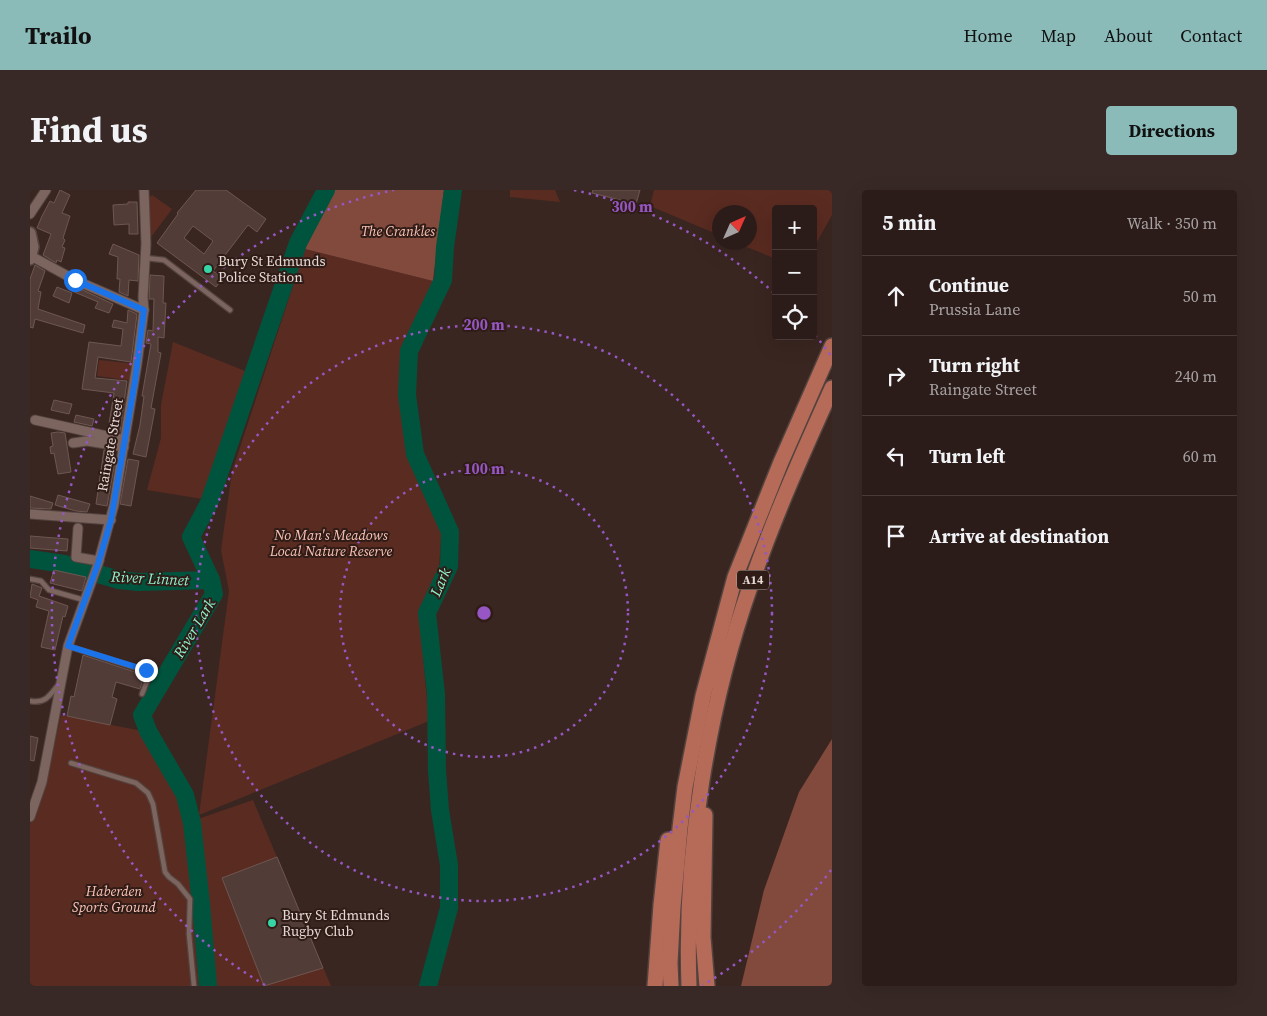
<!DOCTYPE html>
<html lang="en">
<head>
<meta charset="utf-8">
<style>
  body { margin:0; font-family:"Source Serif 4",serif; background:#382926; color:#f1f3f6 }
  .controls { position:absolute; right:15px; top:15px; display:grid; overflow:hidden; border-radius:5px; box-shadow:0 5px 20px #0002 }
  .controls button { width:45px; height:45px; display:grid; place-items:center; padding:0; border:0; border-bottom:1px solid #483a38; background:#2c1c19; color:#f1f3f6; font:25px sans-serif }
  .compass { position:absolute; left:682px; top:15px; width:45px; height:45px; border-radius:50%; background:#2c1c19; box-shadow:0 5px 20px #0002; rotate:45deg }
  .stop { position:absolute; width:15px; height:15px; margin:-11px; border:4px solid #1a73e8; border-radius:50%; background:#fff }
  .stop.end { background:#1a73e8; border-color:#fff; box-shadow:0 1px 5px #0008 }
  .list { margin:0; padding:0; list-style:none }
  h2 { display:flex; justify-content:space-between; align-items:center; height:65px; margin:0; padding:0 20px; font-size:21px }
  h2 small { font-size:16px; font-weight:400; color:#a6a1a2 }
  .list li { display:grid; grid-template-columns:32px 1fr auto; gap:15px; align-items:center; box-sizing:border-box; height:80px; padding:0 20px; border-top:1px solid #483a38 }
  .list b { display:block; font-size:19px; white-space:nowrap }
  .list p { margin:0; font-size:16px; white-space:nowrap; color:#a6a1a2 }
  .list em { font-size:16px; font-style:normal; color:#a6a1a2 }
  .icon { flex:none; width:28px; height:28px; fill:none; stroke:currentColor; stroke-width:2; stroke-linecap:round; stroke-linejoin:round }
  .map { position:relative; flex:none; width:802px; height:796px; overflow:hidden; border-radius:5px }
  header { display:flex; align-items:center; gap:30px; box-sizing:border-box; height:70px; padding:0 25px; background:#8bbbb9; color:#111 }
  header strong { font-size:24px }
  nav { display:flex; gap:28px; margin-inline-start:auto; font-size:18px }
  .intro { display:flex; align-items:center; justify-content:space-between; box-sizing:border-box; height:120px; padding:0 30px }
  h1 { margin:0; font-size:35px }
  .button { padding:12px 22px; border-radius:5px; background:#8bbbb9; color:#111; font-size:18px; font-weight:700 }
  main { display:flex; gap:30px; padding:0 30px }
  aside { flex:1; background:#2c1c19; border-radius:5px; box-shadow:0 5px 20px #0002 }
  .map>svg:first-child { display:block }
  .green { fill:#5a2b21 }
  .forest { fill:#82493d }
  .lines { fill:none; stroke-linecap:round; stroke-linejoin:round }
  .river { stroke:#00543e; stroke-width:18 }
  .building { fill:#523c37; stroke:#6e5751; fill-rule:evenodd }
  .service-casing { stroke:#53433f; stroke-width:7 }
  .minor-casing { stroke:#53433f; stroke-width:11 }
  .tertiary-casing { stroke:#53433f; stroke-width:14 }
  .trunk-casing { stroke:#53433f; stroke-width:18 }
  .service { stroke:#7c645f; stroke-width:4.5 }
  .minor { stroke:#7c645f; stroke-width:9 }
  .tertiary { stroke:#7c645f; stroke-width:11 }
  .trunk { stroke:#b66a58; stroke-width:15 }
  .route { stroke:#1a73e8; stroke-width:6 }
  .ring { fill:none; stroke:#9657c4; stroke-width:2.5; stroke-dasharray:2.5 5 }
  .poi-dot { fill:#37d4a6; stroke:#301c17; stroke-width:2 }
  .labels { text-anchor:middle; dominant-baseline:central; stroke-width:4; stroke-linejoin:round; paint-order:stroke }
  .shield { fill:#301c17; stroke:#afa09c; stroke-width:1 }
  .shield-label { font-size:12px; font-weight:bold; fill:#e6d8d5 }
  .park-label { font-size:14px; font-style:italic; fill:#fbc3b6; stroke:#301c17 }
  .poi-label { font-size:14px; fill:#e6d8d5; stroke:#301c17; text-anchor:start }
  .street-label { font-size:14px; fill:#e6d8d5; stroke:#301c17 }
  .water-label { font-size:15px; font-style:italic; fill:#8df3ce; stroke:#301c17 }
  .centre { fill:#9657c4; stroke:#301c17; stroke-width:2.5 }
  .ring-label { font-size:15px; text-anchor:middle; font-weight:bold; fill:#9657c4; stroke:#301c17; stroke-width:4; stroke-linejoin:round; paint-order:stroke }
</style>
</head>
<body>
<header>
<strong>Trailo</strong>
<nav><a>Home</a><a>Map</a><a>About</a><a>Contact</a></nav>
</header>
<div class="intro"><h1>Find us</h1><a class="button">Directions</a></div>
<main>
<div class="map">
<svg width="802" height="796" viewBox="0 0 802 796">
  <rect width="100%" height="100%" fill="#3a2621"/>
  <!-- green -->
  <g class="green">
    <polygon points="480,0 525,0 530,12 480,7"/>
    <polygon points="624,0 802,0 802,25 783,59 783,19 746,19 746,69 707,53 720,52 720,22 690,22 689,45 620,16"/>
    <polygon points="122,5 142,19 121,47 118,45 118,9"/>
    <polygon points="275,59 403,91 402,101 384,136 369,179 381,265 412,336 409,378 389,422 399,531 169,625 199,401 191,360 202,282"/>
    <polygon points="143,152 215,181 179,310 117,300 131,248 131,215"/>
    <polygon points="69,170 107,174 105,191 67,186"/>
    <polygon points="31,525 117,542 153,608 169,714 174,714 165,630 223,610 301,796 0,796 0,634 13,604"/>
  </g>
  <!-- forest -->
  <g class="forest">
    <polygon points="304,0 414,0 403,91 275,59"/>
    <polygon points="802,549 802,796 711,796 734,700 769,602"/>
  </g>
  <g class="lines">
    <!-- river -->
    <g class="river">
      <polyline points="0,369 34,374 89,390 108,392 181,390"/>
      <polyline points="178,796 171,714 162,633 155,605 118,541 112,525 184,404 181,390 161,347 179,313 268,53 296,0"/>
      <polyline points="398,796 419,718 419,675 410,620 407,580 406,504 397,423 419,376 420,342 385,264 377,205 379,161 413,90 415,57 423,0"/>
    </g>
  </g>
  <!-- building -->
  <g class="building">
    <polygon points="30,0 40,5 32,23 40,26 33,48 35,50 32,57 35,58 31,72 27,70 26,73 13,65 21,44 7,38 12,26 20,11 24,13"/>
    <path d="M166 0H196L236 29 227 42 218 35 183 81 193 88 186 97 127 53 148 24 147 23ZM163 36 183 51 174 64 154 48Z"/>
    <polygon points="563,0 610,0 606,14 562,3"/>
    <polygon points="98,12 107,12 108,44 99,44 99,34 84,35 83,15 98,14"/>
    <polygon points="83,54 109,65 108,91 99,90 98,106 89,102 90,89 87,89 88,67 79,64"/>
    <polygon points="5,75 15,81 8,101 11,102 8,119 55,135 53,143 5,129 3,138 0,137 0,89"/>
    <polygon points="120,85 134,86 133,113 136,113 134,148 128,147 128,162 131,163 121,218 125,219 116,267 103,264 110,235 114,206 112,206 121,154 116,153 118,140 123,141 124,109 119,109"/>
    <polygon points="44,96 83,114 79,123 65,118 68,112 42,101"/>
    <polygon points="27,97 42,103 39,113 23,106"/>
    <polygon points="98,120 107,124 101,172 68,167 65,188 97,191 90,242 78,240 84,203 52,199 59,152 91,156 93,139 82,137 84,130 97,133"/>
    <polygon points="24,210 42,214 39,224 21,220"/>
    <polygon points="46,225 64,229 62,236 44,232"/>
    <polygon points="28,242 35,243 41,282 28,284 24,263 21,264 20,257 23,256 21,243"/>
    <polygon points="74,260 85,262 84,266 86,267 77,316 66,314"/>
    <polygon points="98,269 109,271 101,316 90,314"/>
    <polygon points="28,305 60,314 57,322 46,321 25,315"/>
    <polygon points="0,306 23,313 21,319 0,318"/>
    <polygon points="0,346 38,349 37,361 0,358"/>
    <polygon points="24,380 56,387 52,401 20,393"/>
    <polygon points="2,394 12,398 9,406 38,416 35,427 33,426 25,460 11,457 19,421 6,417 8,410 0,407"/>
    <polygon points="53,465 114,485 110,499 86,492 82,507 87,509 80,535 37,526 41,506 44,507"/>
    <polygon points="0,546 8,548 4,571 0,570"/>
    <polygon points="247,667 293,778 234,796 192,688"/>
  </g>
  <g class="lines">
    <defs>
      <g id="service">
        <polyline points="116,68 134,70 200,120"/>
        <polyline points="0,389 11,391 19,400 54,410"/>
        <polyline points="38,456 116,481 120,484 112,504"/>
        <path d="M0 511C16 514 20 505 29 494"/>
        <polyline points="41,573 106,593 118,603 123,614 135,682 139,687 148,694 160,709 159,744 164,796"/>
      </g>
      <g id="minor">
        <polyline points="0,24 16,0"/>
        <polyline points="1,66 45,90 114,120"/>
        <polyline points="5,230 95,250"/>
        <polyline points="43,253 57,251 94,257"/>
        <polyline points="0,324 81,330"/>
        <polyline points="48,338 46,367 69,371"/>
        <polyline points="0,627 12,592 38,456 68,374 84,315 107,174 114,120 113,107 116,54 114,0"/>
      </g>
      <polyline id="tertiary" points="0,43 3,57 0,69"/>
      <g id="trunk">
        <polyline points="675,625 673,747 677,796"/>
        <polyline points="625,796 631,715 638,650"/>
        <polyline points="641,796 640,773 643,717 650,638 655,597 673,506 705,387 751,272 802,156"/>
        <path d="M659 796C654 664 677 519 721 394 744 327 773 262 802 198"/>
      </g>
    </defs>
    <!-- service casing -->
    <use href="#service" class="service-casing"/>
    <!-- minor casing -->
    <use href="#minor" class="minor-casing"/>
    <!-- tertiary casing -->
    <use href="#tertiary" class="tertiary-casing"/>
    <!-- trunk casing -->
    <use href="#trunk" class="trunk-casing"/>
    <!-- service -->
    <use href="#service" class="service"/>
    <!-- minor -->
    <use href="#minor" class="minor"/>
    <!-- tertiary -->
    <use href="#tertiary" class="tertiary"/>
    <!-- trunk -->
    <use href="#trunk" class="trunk"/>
  </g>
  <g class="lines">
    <!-- route -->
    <polyline class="route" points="45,90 114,120 105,191 81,330 68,374 38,456 116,480"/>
  </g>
  <!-- distance rings -->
  <g class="ring">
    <circle cx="454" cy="423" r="144"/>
    <circle cx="454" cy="423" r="288"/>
    <path d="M801 680A432 432 0 0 1 673 795M235 795A432 432 0 0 1 364 0M544 0A432 432 0 0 1 743 102M785 145A432 432 0 0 1 801 166"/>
  </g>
  <!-- markers -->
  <g class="poi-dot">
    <circle cx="178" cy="79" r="5"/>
    <circle cx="242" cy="733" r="5"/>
  </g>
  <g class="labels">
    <!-- shield labels -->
    <rect class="shield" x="707" y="380.5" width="32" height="19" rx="4"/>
    <g class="shield-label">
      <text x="723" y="390">A14</text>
    </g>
    <!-- park labels -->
    <g class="park-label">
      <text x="368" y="41">The Crankles</text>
      <text x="301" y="345">No Man's Meadows<tspan x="301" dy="16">Local Nature Reserve</tspan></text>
      <text x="84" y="701">Haberden<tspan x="84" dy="16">Sports Ground</tspan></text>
    </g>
    <!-- poi labels -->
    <g class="poi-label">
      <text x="188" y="71">Bury St Edmunds<tspan x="188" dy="16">Police Station</tspan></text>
      <text x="252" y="725">Bury St Edmunds<tspan x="252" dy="16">Rugby Club</tspan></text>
    </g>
    <!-- street labels -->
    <g class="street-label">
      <text transform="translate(80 255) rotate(-80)">Raingate Street</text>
    </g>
    <!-- water labels -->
    <g class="water-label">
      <text transform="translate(120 388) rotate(3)">River Linnet</text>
      <text transform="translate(410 392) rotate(-67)">Lark</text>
      <text transform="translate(164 438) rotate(-59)">River Lark</text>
    </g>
  </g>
  <circle cx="454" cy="423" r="8" class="centre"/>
  <g class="ring-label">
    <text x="602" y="22">300 m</text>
    <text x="454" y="140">200 m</text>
    <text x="454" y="284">100 m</text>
  </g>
</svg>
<div class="controls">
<button>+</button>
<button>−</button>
<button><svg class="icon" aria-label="locate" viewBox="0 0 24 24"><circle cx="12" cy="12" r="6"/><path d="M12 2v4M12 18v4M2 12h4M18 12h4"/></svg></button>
</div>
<svg class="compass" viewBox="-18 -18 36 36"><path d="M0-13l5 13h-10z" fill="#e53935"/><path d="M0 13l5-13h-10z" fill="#a6a1a2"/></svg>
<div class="stop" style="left:45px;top:90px"></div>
<div class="stop end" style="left:116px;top:480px"></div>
</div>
<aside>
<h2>5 min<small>Walk · 350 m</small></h2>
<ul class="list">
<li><svg class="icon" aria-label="ahead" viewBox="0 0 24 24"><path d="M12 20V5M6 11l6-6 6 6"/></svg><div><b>Continue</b><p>Prussia Lane</p></div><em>50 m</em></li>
<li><svg class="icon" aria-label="right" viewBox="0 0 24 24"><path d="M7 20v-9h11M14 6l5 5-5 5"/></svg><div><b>Turn right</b><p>Raingate Street</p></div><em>240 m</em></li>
<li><svg class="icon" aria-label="left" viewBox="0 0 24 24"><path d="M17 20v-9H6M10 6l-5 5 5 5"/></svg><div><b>Turn left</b></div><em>60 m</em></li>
<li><svg class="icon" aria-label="arrive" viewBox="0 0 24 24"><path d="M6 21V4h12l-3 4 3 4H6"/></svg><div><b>Arrive at destination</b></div></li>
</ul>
</aside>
</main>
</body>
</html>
